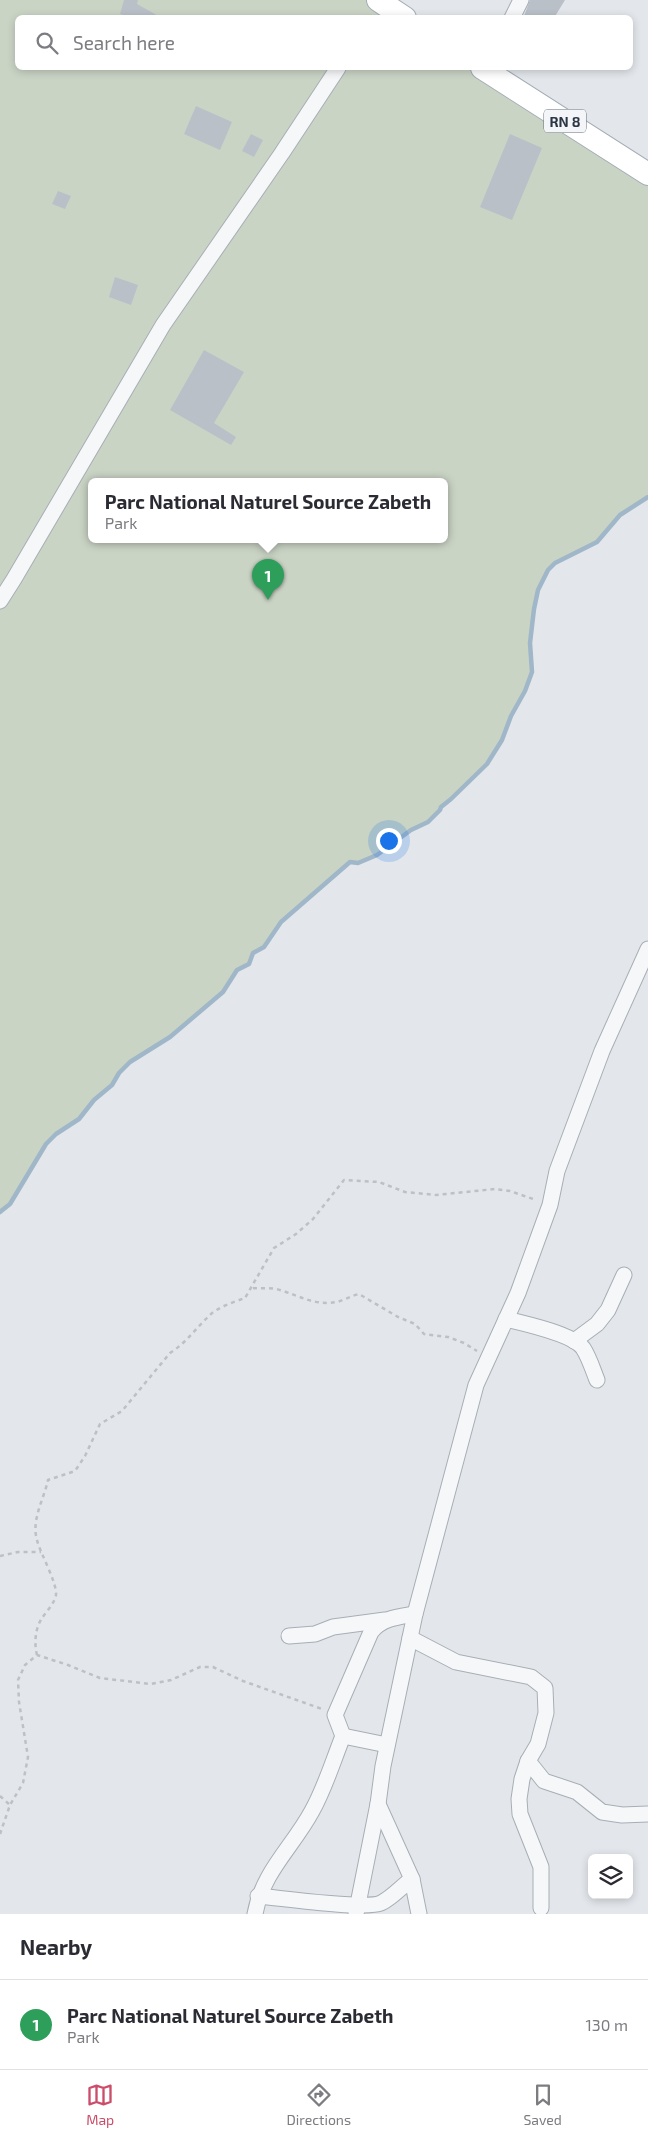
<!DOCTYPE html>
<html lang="en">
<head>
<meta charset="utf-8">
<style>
  body { margin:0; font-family:"Exo 2",sans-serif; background:#f2f2f3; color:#2b2b33 }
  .controls { position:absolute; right:15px; bottom:15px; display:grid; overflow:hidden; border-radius:8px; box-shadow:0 2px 8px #0003 }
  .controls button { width:45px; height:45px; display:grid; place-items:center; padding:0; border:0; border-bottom:1px solid #e1e1e2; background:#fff; color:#2b2b33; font:25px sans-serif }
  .you { position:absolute; left:388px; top:840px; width:18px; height:18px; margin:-12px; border:4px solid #fff; border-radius:50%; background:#1a73e8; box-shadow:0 0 0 8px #1a73e833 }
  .badge { display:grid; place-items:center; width:32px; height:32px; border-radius:50%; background:#cb4d69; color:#fff; font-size:16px; font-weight:700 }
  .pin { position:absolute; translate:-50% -41px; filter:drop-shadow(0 1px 2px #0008) }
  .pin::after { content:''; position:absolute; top:26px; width:18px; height:15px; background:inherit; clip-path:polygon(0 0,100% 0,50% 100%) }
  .popup { position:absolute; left:88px; top:478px; width:360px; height:65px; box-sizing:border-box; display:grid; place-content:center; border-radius:8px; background:#fff; filter:drop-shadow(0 1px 4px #0005); font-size:16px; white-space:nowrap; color:#7c7c81 }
  .popup b { font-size:19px; color:#2b2b33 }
  .popup::after { content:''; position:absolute; left:50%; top:100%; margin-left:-10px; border:10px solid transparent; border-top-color:#fff }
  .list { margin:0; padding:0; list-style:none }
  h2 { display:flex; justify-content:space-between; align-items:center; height:65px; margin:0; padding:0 20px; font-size:21px }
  h2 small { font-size:16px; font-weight:400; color:#7c7c81 }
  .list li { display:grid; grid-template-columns:32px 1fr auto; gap:15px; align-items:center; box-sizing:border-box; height:90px; padding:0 20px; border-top:1px solid #e1e1e2 }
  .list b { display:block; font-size:19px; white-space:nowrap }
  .list p { margin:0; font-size:16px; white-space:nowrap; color:#7c7c81 }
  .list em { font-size:16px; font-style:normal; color:#7c7c81 }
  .icon { flex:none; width:28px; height:28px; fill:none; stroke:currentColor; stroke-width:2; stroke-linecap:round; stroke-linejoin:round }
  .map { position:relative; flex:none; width:648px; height:1914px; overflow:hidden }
  .search { position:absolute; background:#fff; box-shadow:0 2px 8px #0003; left:15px; right:15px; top:15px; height:55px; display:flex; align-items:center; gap:12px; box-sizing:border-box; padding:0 18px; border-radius:8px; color:#7c7c81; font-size:19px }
  .sheet { height:155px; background:#fff }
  nav { display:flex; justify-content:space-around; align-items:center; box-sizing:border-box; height:70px; border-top:1px solid #e1e1e2; background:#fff; font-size:14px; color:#7c7c81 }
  nav a { display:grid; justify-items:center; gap:2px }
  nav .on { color:#cb4d69 }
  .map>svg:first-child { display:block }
  .green { fill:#cad4c5; fill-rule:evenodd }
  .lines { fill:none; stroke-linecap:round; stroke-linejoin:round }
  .stream { stroke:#a0b7c9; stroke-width:4.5 }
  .building { fill:#bac0c8 }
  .street-casing { stroke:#a8aeb5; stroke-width:17 }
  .primary-casing { stroke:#a3acb6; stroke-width:24 }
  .path { stroke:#bdc1c6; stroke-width:2.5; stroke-dasharray:4 4; stroke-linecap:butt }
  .street { stroke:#f6f7f9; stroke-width:15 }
  .primary { stroke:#fff; stroke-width:22 }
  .labels { text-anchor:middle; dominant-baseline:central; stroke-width:5; stroke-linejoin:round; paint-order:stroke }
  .shield { fill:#f3f5f8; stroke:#676f79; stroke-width:1 }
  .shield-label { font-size:14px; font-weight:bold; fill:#2b3543 }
</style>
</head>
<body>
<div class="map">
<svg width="648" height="1914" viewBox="0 0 648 1914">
  <rect width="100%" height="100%" fill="#e3e7eb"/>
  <!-- green -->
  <path class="green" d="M0 0H378L405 17 18 18V68H482L648 174V497L620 515 597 542 555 563 548 570 538 590 534 609 530 643 532 672 525 691 511 716 502 740 487 764 451 799 441 807 440 810 428 822 411 830 377 855 358 863 350 862 281 922 264 947 253 953 249 964 237 970 223 992 170 1037 130 1062 119 1073 112 1085 94 1100 79 1119 56 1134 46 1144 10 1204 0 1212ZM92 481H444V539H92Z"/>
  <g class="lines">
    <!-- stream -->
    <polyline class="stream" points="0,1212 10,1204 46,1144 56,1134 79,1119 94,1100 112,1085 119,1073 130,1062 170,1037 223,992 237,970 249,964 253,953 264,947 281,922 350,862 358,863 377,855 411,830 428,822 440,810 441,807 451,799 487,764 502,740 511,716 525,691 532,672 530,643 534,609 538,590 548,570 555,563 597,542 620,515 648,497"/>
  </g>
  <!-- building -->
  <g class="building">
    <polygon points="124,0 138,0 137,4 162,18 132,18 120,14"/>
    <polygon points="530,0 565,0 554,18 526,18 524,16"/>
    <polygon points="196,106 232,122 220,150 184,134"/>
    <polygon points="251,134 263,140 254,157 242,151"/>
    <polygon points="510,134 542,148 512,220 480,207"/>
    <polygon points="58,191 71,196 65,209 52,204"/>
    <polygon points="115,277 138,285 131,305 109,297"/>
    <polygon points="204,350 244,372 214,423 236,437 231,445 170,410"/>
  </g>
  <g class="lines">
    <defs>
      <g id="street">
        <polyline points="512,18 521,0"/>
        <polyline points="0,601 14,579 163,325 282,153 338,68"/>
        <path d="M506 1319C523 1323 573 1334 583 1348 589 1357 593 1370 597 1380"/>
        <polyline points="574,1341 597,1324 608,1310 624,1275"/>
        <polyline points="289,1636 315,1634 333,1627 385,1620"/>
        <polyline points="410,1638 456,1662 531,1677 545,1688 546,1713 538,1744 528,1761 544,1781 577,1792 602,1812 622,1815 648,1814"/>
        <polyline points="343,1736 387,1745"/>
        <polyline points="528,1761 522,1779 519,1799 520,1814 541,1867 541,1908"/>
        <polyline points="378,1804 412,1879 419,1914"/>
        <path d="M258 1896C281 1898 365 1910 381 1903 392 1898 402 1886 412 1879"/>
        <path d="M255 1914C263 1871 292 1848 312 1811 325 1788 333 1761 343 1736L335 1715 371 1632C382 1618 398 1617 415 1614"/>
        <polyline points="356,1914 378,1804 383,1766 415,1614 476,1385 518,1293 550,1205 557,1171 602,1051 648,949"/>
      </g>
      <g id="primary">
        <polyline points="378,0 405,18"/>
        <polyline points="482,68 648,174"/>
      </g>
    </defs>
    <!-- street casing -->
    <use href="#street" class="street-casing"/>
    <!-- primary casing -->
    <use href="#primary" class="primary-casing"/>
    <!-- path -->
    <g class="path">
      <path d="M253 1288C262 1289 272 1287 280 1290 300 1296 315 1306 337 1302 344 1300 351 1296 359 1294L398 1317 415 1324 424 1334 448 1337 464 1343 477 1351"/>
      <polyline points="0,1556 18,1552 41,1552"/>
      <path d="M37 1655C34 1643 35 1629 42 1618 47 1611 54 1604 56 1595 57 1582 40 1553 37 1540 31 1520 44 1499 48 1480L75 1471 85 1456 100 1424 122 1411 170 1353C186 1343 196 1328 210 1315 218 1307 234 1302 245 1298L274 1248 296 1234 313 1219 344 1180 379 1182 405 1192 436 1195 495 1189 510 1191 536 1200"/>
      <polyline points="0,1796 10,1805"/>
      <polyline points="0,1834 10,1805 23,1783 28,1757 19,1702 18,1680 25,1665 37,1655 68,1665 100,1678 151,1684 171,1680 200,1667 213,1667 243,1681 322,1709"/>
    </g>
    <!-- street -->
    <use href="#street" class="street"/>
    <!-- primary -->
    <use href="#primary" class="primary"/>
  </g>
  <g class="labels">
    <!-- shield labels -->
    <rect class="shield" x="544" y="109.5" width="42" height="23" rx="4"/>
    <g class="shield-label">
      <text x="565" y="121">RN 8</text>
    </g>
  </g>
</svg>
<div class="controls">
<button><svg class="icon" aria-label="layers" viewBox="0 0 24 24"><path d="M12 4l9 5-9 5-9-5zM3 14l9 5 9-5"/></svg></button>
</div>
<div class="you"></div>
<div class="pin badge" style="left:268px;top:600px;background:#2e9e5b">1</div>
<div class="popup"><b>Parc National Naturel Source Zabeth</b>Park</div>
<div class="search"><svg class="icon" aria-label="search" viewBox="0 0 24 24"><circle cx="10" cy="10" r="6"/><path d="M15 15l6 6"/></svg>Search here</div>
</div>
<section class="sheet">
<h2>Nearby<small></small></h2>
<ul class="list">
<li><span class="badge" style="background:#2e9e5b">1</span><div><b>Parc National Naturel Source Zabeth</b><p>Park</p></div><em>130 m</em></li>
</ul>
</section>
<nav>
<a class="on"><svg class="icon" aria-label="map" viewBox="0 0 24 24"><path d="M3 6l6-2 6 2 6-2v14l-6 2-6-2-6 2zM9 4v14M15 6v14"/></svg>Map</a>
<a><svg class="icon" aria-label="directions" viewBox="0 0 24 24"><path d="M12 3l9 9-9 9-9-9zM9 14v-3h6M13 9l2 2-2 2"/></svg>Directions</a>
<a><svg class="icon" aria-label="saved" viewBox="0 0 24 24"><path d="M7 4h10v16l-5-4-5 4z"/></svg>Saved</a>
</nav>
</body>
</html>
